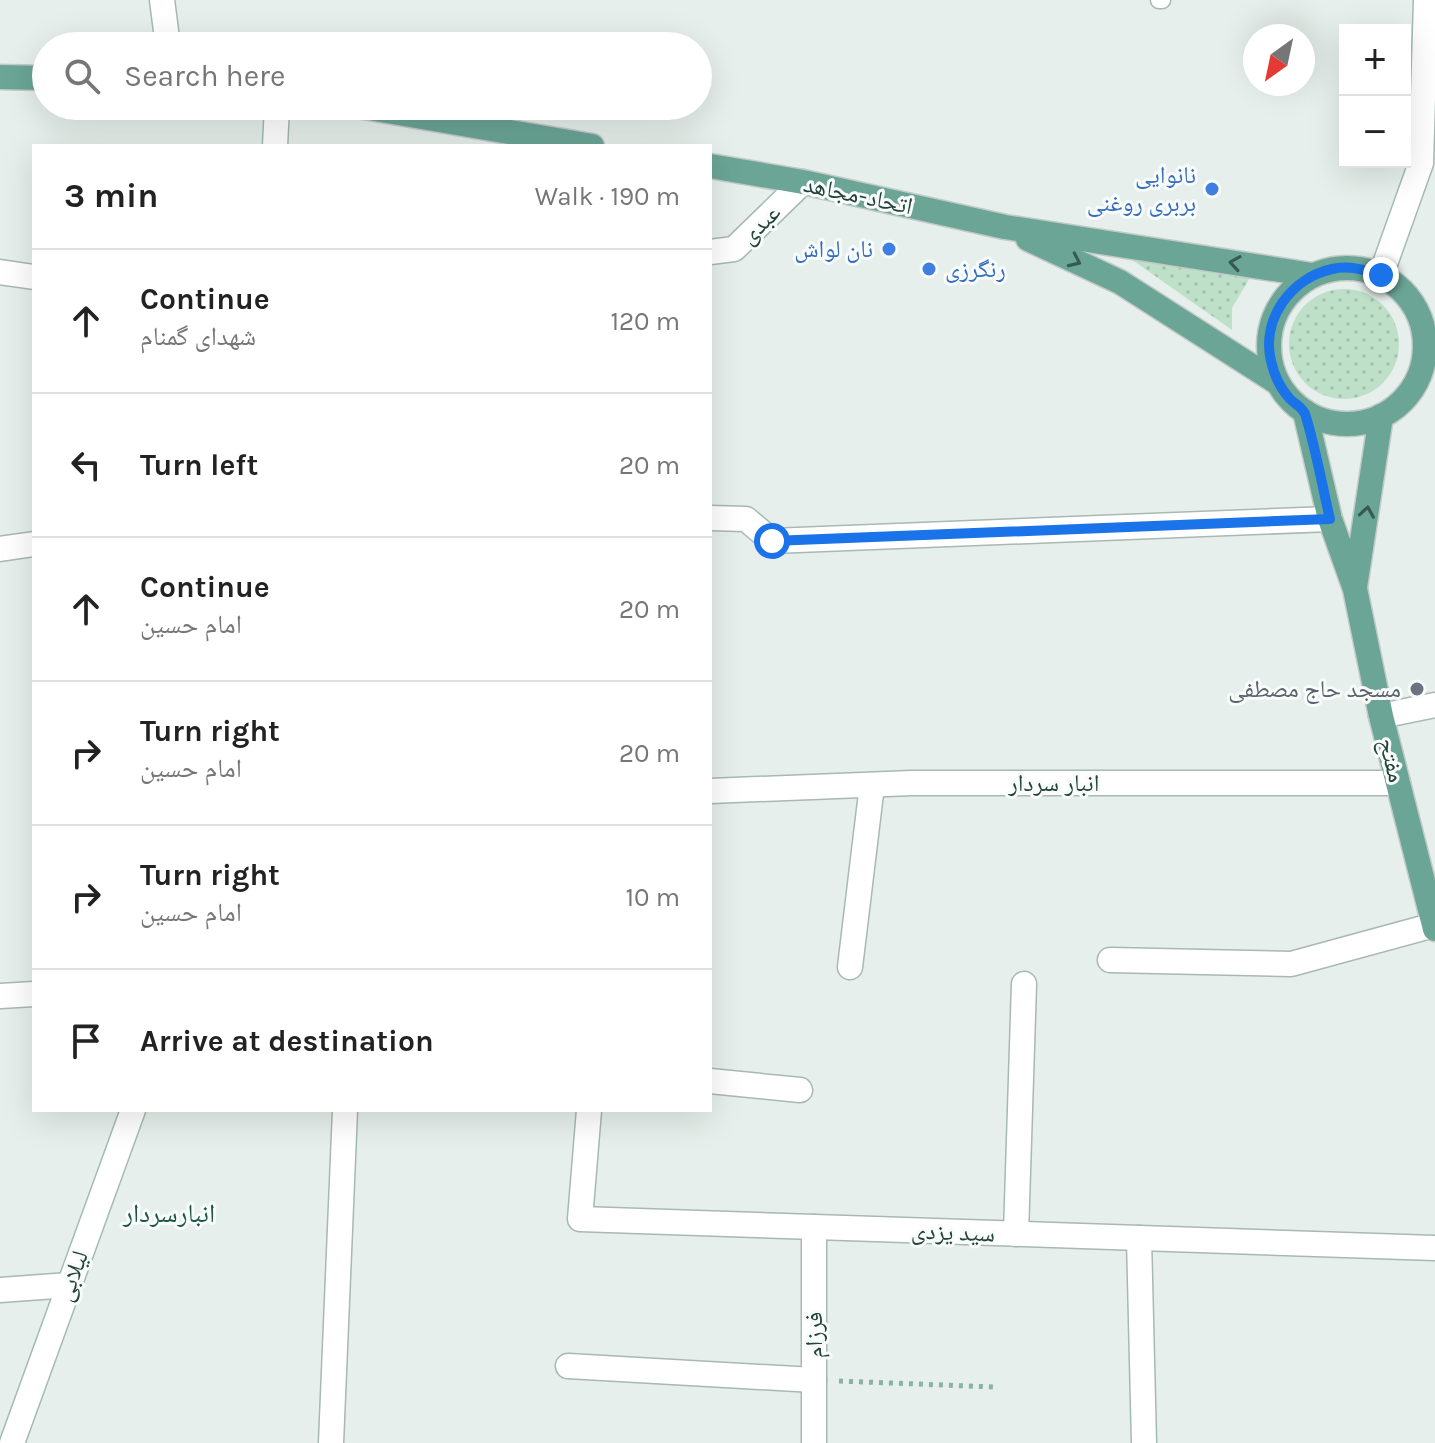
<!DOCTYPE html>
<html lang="en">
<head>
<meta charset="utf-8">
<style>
  body { margin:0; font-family:Karla,"Noto Naskh Arabic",sans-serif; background:#f6f6f6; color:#222 }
  .controls { position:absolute; right:24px; top:24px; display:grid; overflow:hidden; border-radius:0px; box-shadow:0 8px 32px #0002 }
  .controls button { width:72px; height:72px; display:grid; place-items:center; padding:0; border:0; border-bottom:2px solid #e0e0e0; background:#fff; color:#222; font:40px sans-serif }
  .compass { position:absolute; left:1243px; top:24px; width:72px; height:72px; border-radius:50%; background:#fff; box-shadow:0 8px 32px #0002; rotate:213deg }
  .stop { position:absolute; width:24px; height:24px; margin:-18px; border:6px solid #1a73e8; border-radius:50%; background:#fff }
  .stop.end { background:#1a73e8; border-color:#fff; box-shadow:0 2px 8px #0008 }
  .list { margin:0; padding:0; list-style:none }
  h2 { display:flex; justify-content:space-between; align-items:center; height:104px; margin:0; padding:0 32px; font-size:34px }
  h2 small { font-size:26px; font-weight:400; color:#767676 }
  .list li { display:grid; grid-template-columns:52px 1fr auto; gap:24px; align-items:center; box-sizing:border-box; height:144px; padding:0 32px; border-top:2px solid #e0e0e0 }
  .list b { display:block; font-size:30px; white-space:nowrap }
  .list p { margin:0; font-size:26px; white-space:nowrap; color:#767676 }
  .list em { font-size:26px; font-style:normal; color:#767676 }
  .icon { flex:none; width:44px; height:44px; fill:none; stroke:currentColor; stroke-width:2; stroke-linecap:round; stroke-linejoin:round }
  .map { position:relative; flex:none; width:1435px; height:1443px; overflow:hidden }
  .search { position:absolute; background:#fff; box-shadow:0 8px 32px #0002; left:32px; top:32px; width:680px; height:88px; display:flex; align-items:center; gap:20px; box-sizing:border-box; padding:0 28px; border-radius:44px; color:#767676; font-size:30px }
  .panel { position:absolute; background:#fff; box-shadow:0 8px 32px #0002; left:32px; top:144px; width:680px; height:968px; border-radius:0px }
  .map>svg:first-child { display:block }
  .grass { fill:url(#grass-dots) }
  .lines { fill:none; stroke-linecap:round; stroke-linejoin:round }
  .lane-casing { stroke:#a8b8b2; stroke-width:19 }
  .street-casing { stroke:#a8b8b2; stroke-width:27 }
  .secondary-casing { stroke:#a4bbb3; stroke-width:27 }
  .primary-casing { stroke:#c2cac8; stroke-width:27 }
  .path { stroke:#86b3a5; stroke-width:5; stroke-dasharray:4 6; stroke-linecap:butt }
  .lane { stroke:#fff; stroke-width:16 }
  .street { stroke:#fff; stroke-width:24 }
  .secondary { stroke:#fff; stroke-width:24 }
  .primary { stroke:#6aa596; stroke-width:24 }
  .oneway { stroke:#365b51 }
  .route { stroke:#1a73e8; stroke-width:10 }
  .shop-dot { fill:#3f7fe0; stroke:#f7fbf9; stroke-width:3 }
  .worship-dot { fill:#6b7280; stroke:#f7fbf9; stroke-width:3 }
  .labels { text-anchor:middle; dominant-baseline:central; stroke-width:6; stroke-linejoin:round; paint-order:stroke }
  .shop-label { font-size:24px; fill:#366cbe; stroke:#f7fbf9; text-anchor:end }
  .street-label { font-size:24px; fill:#24423a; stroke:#f7fbf9 }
  .worship-label { font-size:24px; fill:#5b616d; stroke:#f7fbf9; text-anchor:end }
  .neighbourhood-label { font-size:26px; fill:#1f5548; stroke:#f7fbf9 }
</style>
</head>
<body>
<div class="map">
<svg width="1435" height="1443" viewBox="0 0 1435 1443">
  <defs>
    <pattern id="grass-dots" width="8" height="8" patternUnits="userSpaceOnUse" patternTransform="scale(2)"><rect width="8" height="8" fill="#bfe0c8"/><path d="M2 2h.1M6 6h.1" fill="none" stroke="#a4c1ad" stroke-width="1.8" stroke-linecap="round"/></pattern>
  </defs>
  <rect width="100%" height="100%" fill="#e6efeb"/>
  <!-- grass -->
  <g class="grass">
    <polygon points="1128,257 1254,271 1232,308 1232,330"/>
    <circle cx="1344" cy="344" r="55"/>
  </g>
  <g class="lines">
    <defs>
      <polyline id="lane" points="1159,0 1162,0"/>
      <g id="street">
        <polyline points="162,0 168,46"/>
        <polyline points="710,252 734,249 803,182"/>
        <polyline points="0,272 34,277"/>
        <polyline points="710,518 746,519 772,541 1330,519"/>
        <polyline points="0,549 34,544"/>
        <polyline points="1381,716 1435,705"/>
        <polyline points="710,791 912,783 1398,783"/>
        <polyline points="1110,960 1291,964 1434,925"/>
        <polyline points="850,967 872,785"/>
        <polyline points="0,996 34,994"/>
        <polyline points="710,1081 800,1090"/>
        <polyline points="589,1110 580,1219 1435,1248"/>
        <polyline points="814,1227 814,1443"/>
        <polyline points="1016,1234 1024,984"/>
        <polyline points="1139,1238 1144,1443"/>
        <polyline points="0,1290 69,1285"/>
        <polyline points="568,1366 814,1380"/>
        <polyline points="331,1443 345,1110"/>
      </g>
      <g id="secondary">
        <polyline points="275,146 277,106"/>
        <polyline points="1381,275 1421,163 1426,0"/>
        <polyline points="1426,346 1435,349"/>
        <polyline points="12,1443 133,1110"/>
      </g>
      <g id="primary">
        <polyline points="0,77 46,78"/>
        <polyline points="358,106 592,146"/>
        <polyline points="710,166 803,182 1005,227 1312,275"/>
        <polyline points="1028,239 1120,282 1278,383"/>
        <circle cx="1347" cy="346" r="78"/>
        <polyline points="1305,412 1330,519 1355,589 1381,716 1435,929"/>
        <polyline points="1355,587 1381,416"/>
      </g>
    </defs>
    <!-- lane casing -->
    <use href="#lane" class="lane-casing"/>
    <!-- street casing -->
    <use href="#street" class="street-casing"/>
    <!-- secondary casing -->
    <use href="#secondary" class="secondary-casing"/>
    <!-- primary casing -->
    <use href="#primary" class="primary-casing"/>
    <!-- path -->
    <polyline class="path" points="839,1381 994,1387"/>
    <!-- lane -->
    <use href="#lane" class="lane"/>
    <!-- street -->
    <use href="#street" class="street"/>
    <!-- secondary -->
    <use href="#secondary" class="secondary"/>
    <!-- primary -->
    <use href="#primary" class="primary"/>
  </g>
  <!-- one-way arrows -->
  <defs><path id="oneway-chevron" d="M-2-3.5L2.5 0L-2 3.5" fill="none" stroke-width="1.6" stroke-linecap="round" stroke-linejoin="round" transform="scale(2)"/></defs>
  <g class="oneway">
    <use href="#oneway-chevron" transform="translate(1075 261) rotate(25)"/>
    <use href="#oneway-chevron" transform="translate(1235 263) rotate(-171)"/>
    <use href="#oneway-chevron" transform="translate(1367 512) rotate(-81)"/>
  </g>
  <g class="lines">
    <!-- route -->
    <path class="route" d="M772 541 1330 519C1322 485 1316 450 1306 417 1304 408 1296 405 1290 399 1280 388 1274 375 1271 361 1261 319 1291 278 1332 269 1349 265 1365 270 1381 275"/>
  </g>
  <!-- markers -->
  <g class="shop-dot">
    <circle cx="1212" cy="189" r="8"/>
    <circle cx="889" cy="249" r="8"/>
    <circle cx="929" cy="269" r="8"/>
  </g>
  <circle class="worship-dot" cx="1417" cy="689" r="8"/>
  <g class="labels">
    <!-- shop labels -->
    <g class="shop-label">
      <text x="1196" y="175">نانوایی<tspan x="1196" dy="28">بربری روغنی</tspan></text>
      <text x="873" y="249">نان لواش</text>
      <text x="945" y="269" text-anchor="start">رنگرزی</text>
    </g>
    <!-- street labels -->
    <g class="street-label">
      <text transform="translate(858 195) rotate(12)">اتحاد-مجاهد</text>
      <text transform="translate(760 224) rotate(-44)">عبدی</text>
      <text transform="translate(1392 760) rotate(76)">مفتح</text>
      <text x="1054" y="783">انبار سردار</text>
      <text transform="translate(953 1232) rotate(2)">سید یزدی</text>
      <text transform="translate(72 1276) rotate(-70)">لیلابی</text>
      <text transform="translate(814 1335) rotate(-90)">فرزام</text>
    </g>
    <!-- worship labels -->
    <g class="worship-label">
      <text x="1401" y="689">مسجد حاج مصطفی</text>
    </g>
    <!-- neighbourhood labels -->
    <g class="neighbourhood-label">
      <text x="169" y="1213">انبارسردار</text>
    </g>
  </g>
</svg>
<div class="controls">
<button>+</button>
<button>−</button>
</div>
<svg class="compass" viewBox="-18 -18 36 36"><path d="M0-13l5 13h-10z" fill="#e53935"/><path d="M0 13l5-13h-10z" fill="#767676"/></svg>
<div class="stop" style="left:772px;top:541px"></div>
<div class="stop end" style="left:1381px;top:275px"></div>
<div class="search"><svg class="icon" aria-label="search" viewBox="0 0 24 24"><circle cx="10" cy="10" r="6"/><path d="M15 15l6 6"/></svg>Search here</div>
<section class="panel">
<h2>3 min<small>Walk · 190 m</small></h2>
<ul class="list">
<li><svg class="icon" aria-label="ahead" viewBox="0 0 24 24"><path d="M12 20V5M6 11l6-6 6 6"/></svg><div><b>Continue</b><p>شهدای گمنام</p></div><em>120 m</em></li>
<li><svg class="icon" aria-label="left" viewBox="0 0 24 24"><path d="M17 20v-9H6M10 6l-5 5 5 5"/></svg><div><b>Turn left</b></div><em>20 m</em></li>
<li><svg class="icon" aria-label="ahead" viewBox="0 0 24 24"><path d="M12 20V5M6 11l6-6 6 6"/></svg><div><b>Continue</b><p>امام حسین</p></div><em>20 m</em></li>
<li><svg class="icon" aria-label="right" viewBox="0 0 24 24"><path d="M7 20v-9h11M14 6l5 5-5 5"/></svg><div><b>Turn right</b><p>امام حسین</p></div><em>20 m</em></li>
<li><svg class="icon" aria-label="right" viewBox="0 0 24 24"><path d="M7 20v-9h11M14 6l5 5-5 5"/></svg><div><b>Turn right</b><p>امام حسین</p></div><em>10 m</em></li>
<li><svg class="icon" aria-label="arrive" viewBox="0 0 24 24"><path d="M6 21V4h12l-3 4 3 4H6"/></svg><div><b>Arrive at destination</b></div></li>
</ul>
</section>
</div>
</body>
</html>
